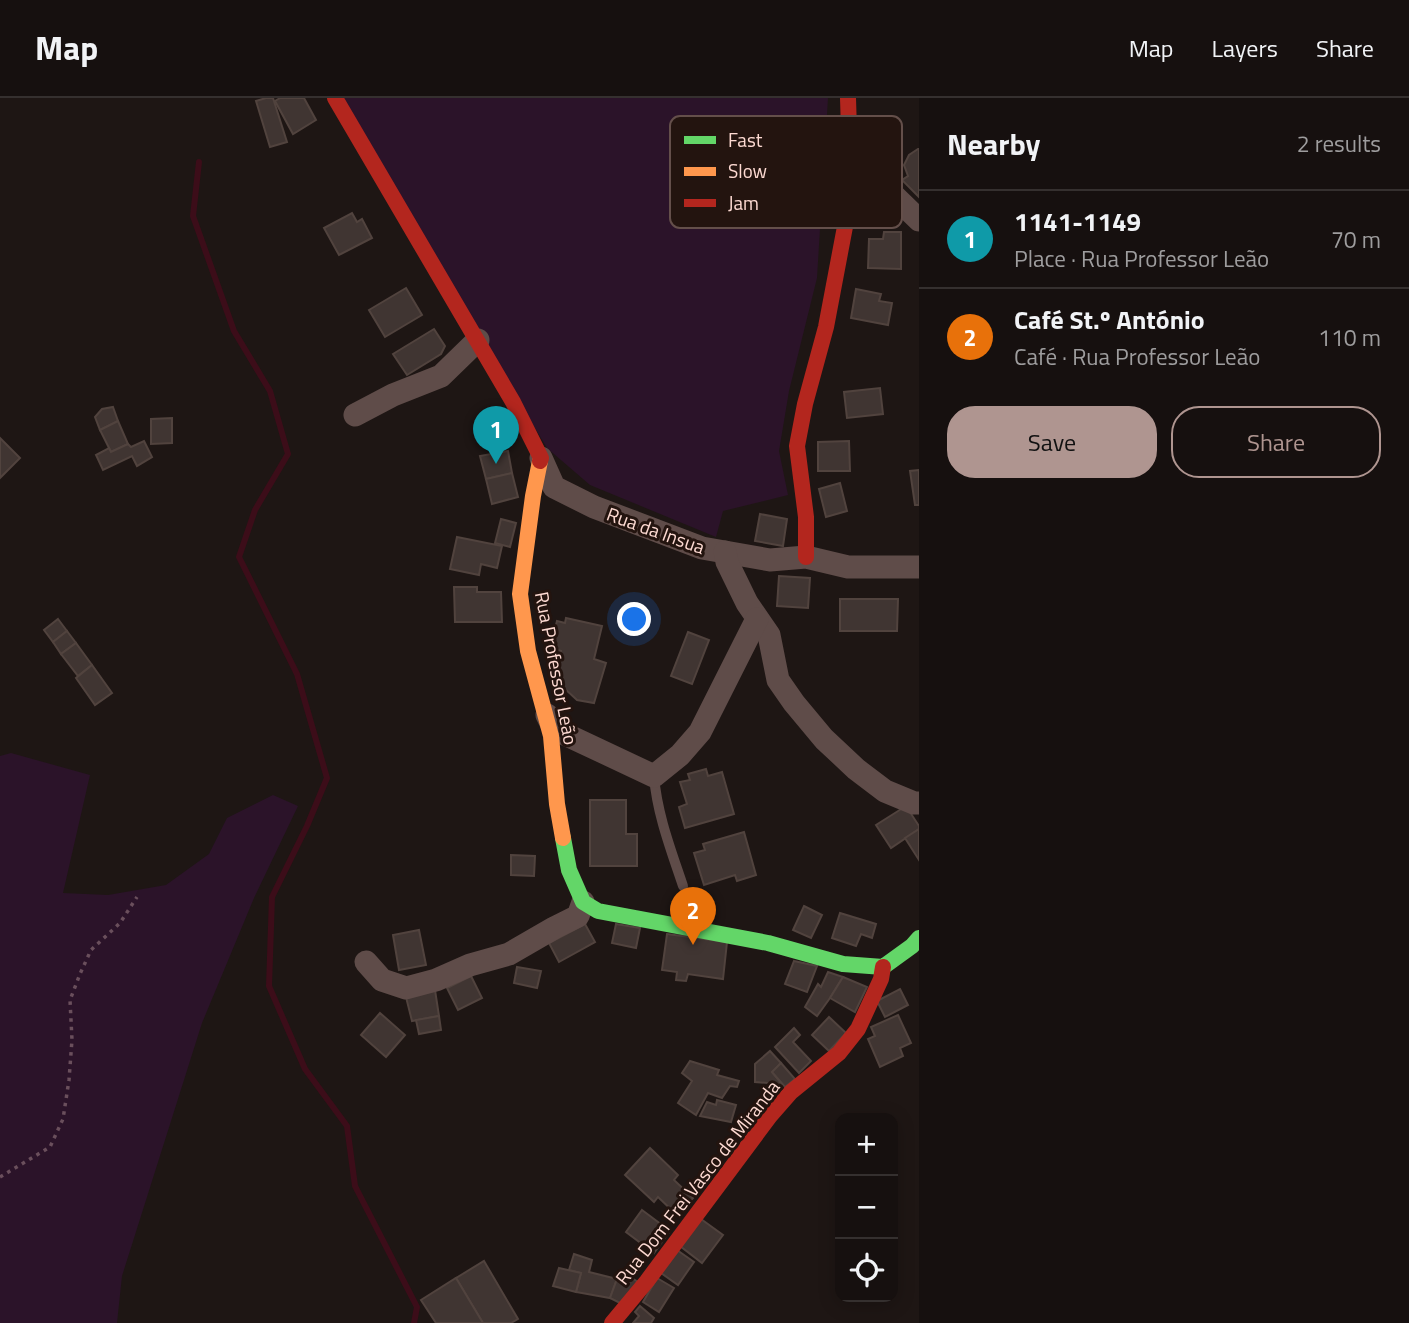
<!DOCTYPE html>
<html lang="en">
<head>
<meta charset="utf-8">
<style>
  body { margin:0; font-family:"Titillium Web",sans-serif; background:#231e1d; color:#f1f3f6 }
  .controls { position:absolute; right:21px; bottom:21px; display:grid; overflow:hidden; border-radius:14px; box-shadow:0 4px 18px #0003 }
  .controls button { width:63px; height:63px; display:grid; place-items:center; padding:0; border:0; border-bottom:2px solid #35302f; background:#16100f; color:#f1f3f6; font:35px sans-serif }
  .you { position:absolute; left:635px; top:522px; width:24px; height:24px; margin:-18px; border:5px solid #fff; border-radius:50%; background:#1a73e8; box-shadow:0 0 0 10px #1a73e833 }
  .badge { display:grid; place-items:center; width:46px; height:46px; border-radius:50%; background:#af9590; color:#fff; font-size:23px; font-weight:700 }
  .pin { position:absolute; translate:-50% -58px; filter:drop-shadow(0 2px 4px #0008) }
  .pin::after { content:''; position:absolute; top:37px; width:24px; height:21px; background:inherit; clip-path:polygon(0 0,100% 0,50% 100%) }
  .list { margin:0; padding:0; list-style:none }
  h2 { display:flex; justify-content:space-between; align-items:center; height:91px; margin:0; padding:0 28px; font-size:30px }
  h2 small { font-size:23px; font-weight:400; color:#9e9d9e }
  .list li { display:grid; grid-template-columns:46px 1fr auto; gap:21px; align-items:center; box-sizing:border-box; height:98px; padding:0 28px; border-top:2px solid #35302f }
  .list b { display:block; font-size:26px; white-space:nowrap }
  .list p { margin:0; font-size:23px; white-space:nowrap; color:#9e9d9e }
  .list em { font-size:23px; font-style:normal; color:#9e9d9e }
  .actions { display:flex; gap:14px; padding:21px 28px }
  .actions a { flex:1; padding:16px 0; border:2px solid #af9590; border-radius:28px; text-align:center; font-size:24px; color:#af9590 }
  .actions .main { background:#af9590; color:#111 }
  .icon { flex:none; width:38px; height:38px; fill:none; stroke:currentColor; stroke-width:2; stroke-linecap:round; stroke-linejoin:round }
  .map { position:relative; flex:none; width:919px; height:1225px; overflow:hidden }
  header { display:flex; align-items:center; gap:42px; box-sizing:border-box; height:98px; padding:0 35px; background:#16100f; border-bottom:2px solid #35302f }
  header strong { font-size:33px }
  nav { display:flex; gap:38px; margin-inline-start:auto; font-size:24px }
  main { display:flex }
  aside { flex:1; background:#16100f }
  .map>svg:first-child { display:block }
  .green { fill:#2b1329 }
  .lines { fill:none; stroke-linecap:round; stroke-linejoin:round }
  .stream { stroke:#3c0d19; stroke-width:6 }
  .building { fill:#403532; stroke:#51433e; stroke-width:2 }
  .path { stroke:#6a4f5c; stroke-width:3.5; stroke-dasharray:3.5 5; stroke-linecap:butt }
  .lane { stroke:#5f4c49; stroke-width:10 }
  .street { stroke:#5f4c49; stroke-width:23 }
  .fast { stroke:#63d668; stroke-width:16 }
  .slow { stroke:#ff974d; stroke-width:16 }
  .jam { stroke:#b3261e; stroke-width:16 }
  .labels { text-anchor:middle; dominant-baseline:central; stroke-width:6; stroke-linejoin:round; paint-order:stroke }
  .street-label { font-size:19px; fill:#fddad2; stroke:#23140f }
  .key { fill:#23140f; stroke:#644f4a; stroke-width:2 }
  .key-label { font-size:19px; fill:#fddad2 }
</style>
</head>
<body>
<header>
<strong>Map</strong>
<nav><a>Map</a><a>Layers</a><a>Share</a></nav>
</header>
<main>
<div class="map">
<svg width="919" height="1225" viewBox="0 0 919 1225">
  <rect width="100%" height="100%" fill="#1e1614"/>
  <!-- green -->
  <g class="green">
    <polygon points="335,0 828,0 817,180 789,293 779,353 788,397 723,413 716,439 590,387 547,350"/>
    <polygon points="11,655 90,677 63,795 108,797 166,787 209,756 227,720 273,697 298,708 254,800 202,925 122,1178 117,1225 0,1225 0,658"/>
  </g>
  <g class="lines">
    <!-- stream -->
    <polyline class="stream" points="199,64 193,118 234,233 270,293 288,356 255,412 239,459 297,576 327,680 307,728 272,799 269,888 305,971 347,1028 355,1088 417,1209 414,1225"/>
  </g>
  <!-- building -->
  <g class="building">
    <polygon points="266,0 273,0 287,44 270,49 256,3"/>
    <polygon points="280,0 304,0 316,22 293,36 275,3"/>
    <polygon points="918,51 919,51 919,99 902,82 908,78 904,67 909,57"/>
    <polygon points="352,115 357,124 362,121 372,140 339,157 324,130"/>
    <polygon points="884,134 901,134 901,171 868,170 869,141 883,141"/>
    <polygon points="406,190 422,217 385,239 369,212"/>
    <polygon points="856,191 881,196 879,203 892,205 888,227 851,220"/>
    <polygon points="434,231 445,248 441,256 407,277 393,256"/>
    <polygon points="880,290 883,316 847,320 844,294"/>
    <polygon points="113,309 118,323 100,332 95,319 102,311"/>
    <polygon points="172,320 172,345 151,346 151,321"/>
    <polygon points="118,323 128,346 111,354 100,332"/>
    <polygon points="0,340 20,360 0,380"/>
    <polygon points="144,343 152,359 137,368 132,358 103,372 96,357 109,350 111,354 128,346 131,349"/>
    <polygon points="849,343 850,373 818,373 818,344"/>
    <polygon points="508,353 512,375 486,381 480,358"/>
    <polygon points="919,372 919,407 915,407 910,373"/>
    <polygon points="512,375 518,399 492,406 486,381"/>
    <polygon points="840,385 847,413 826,419 819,391"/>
    <polygon points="760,416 787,421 783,448 755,443"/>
    <polygon points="501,421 516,425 510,449 495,445"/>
    <polygon points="457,439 502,448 497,470 481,466 479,477 450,471"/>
    <polygon points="779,478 810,480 808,510 777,508"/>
    <polygon points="454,489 477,489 477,494 501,494 502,524 455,524"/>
    <polygon points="840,501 898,501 897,533 840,533"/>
    <polygon points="566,520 602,528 594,561 606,565 594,605 577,602 564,590 556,570 561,553 550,550 557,523 565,525"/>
    <polygon points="58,521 67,533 53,544 44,532"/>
    <polygon points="67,533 76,545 61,556 53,544"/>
    <polygon points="688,534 709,542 692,586 671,578"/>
    <polygon points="76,545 92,567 78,578 61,556"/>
    <polygon points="92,567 112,595 95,607 76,580"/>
    <polygon points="706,671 708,678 722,674 734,716 685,730 679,709 687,706 680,684 690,682 688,676"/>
    <polygon points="590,702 626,702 626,736 637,736 637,768 590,768"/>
    <polygon points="906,708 919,728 919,731 891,750 876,727"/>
    <polygon points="919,731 919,762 905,740"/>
    <polygon points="744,734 756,777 737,783 735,777 704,787 694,755 705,752 703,746"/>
    <polygon points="511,757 535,758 534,778 511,777"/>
    <polygon points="804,808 822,817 811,840 793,832"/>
    <polygon points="840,815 876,826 872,840 861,836 856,848 832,840"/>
    <polygon points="585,826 595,844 559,864 549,845"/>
    <polygon points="616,826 640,830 636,850 612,845"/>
    <polygon points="419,832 426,867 399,872 393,837"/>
    <polygon points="667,836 727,844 723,881 688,876 686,883 676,882 677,874 662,872"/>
    <polygon points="794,863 817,868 807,894 785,886"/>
    <polygon points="517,869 541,873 537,890 514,885"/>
    <polygon points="828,874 843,879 830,900 817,918 805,909 818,886 821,889"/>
    <polygon points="471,878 482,900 458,912 447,890"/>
    <polygon points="843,879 867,889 855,914 830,900"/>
    <polygon points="900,891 908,907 885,919 877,903"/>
    <polygon points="435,892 439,918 412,923 406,899"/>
    <polygon points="380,915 405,937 386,959 361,937"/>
    <polygon points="898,917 911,945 900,950 903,958 880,969 868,941 875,938 871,929"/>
    <polygon points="439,918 441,932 419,936 416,922"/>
    <polygon points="829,919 846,935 829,953 812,937"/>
    <polygon points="794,930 800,937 793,944 811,963 799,975 775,949"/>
    <polygon points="770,953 781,965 772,974 782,986 755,984 755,966"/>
    <polygon points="690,963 719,972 717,977 739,983 737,989 730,988 722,1000 708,995 696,1017 678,1005 692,983 682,975"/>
    <polygon points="781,965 795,981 785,989 772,974"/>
    <polygon points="717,1002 736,1007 731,1024 700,1018 707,1004 716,1007"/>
    <polygon points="650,1050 678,1077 674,1082 693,1100 677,1117 658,1099 654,1104 625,1077"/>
    <polygon points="642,1112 670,1133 654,1155 626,1134"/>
    <polygon points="701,1121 723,1137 702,1165 680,1148"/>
    <polygon points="677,1152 694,1164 678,1187 661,1175"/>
    <polygon points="574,1156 592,1162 589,1174 617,1181 610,1200 576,1194 581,1175 569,1172"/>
    <polygon points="484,1163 518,1221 511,1225 483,1225 456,1180"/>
    <polygon points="559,1170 581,1175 576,1194 553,1188"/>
    <polygon points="623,1174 638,1184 622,1206 610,1200 617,1181"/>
    <polygon points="456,1180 483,1225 436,1225 421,1202"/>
    <polygon points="657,1180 674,1190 659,1214 643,1204"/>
    <polygon points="640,1208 654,1220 651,1225 633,1225 639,1218 635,1214"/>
  </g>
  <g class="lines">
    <!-- path -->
    <polyline class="path" points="0,1079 50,1049 63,1021 69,982 72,942 70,902 80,876 91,852 120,825 137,799"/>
    <!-- lane -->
    <path class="lane" d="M654 678C657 716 671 752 683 788"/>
    <!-- street -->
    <g class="street">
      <polyline points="851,74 886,90 919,122"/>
      <polyline points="355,317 393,297 441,278 478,242"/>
      <polyline points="541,360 554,389 594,409 702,450 770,462 806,459 848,469 919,469"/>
      <polyline points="725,454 727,464 747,505 769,537 778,582 794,605 824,641 856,671 885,693 914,705 919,705"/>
      <polyline points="547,617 554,631 654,678 680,657 700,634 757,521"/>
      <polyline points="366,864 382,882 406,890 436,882 470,867 509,856 554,830 578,818 583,804"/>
    </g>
    <!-- fast -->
    <polyline class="fast" points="563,740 569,772 583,804 598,813 768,845 843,866 883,869 912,848 919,840"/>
    <!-- slow -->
    <polyline class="slow" points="540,363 533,398 520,496 528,553 551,638 557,706 563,740"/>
    <!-- jam -->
    <g class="jam">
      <polyline points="335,0 513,304 541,360 540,363"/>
      <polyline points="806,459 806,419 797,348 805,306 826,229 851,97 848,0"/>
      <polyline points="612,1225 647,1183 770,1018 791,994 839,955 858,931 881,881 883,869"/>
    </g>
  </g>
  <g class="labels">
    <!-- street labels -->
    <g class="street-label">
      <text transform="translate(656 432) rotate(20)">Rua da Insua</text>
      <text transform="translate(557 570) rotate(79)">Rua Professor Leão</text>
      <text transform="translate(697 1084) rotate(-52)">Rua Dom Frei Vasco de Miranda</text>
    </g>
  </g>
  <!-- legend -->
  <rect x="670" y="18" width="232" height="112" rx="10" class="key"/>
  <rect x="684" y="38" width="32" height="8" fill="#63d668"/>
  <rect x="684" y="69" width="32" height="9" fill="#ff974d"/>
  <rect x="684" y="101" width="32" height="8" fill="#b3261e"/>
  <g class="key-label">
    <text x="728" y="49">Fast</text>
    <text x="728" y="80">Slow</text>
    <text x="728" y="112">Jam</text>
  </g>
</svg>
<div class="controls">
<button>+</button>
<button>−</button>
<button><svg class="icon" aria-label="locate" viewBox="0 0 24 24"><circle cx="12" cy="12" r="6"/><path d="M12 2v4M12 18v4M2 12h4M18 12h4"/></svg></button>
</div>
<div class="you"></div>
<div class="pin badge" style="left:496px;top:366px;background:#0f9aa8">1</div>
<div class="pin badge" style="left:693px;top:847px;background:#e8710a">2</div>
</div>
<aside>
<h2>Nearby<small>2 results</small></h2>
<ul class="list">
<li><span class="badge" style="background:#0f9aa8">1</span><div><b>1141-1149</b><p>Place · Rua Professor Leão</p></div><em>70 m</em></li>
<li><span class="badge" style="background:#e8710a">2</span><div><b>Café St.º António</b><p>Café · Rua Professor Leão</p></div><em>110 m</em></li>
</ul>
<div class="actions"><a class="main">Save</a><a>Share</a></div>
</aside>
</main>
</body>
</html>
